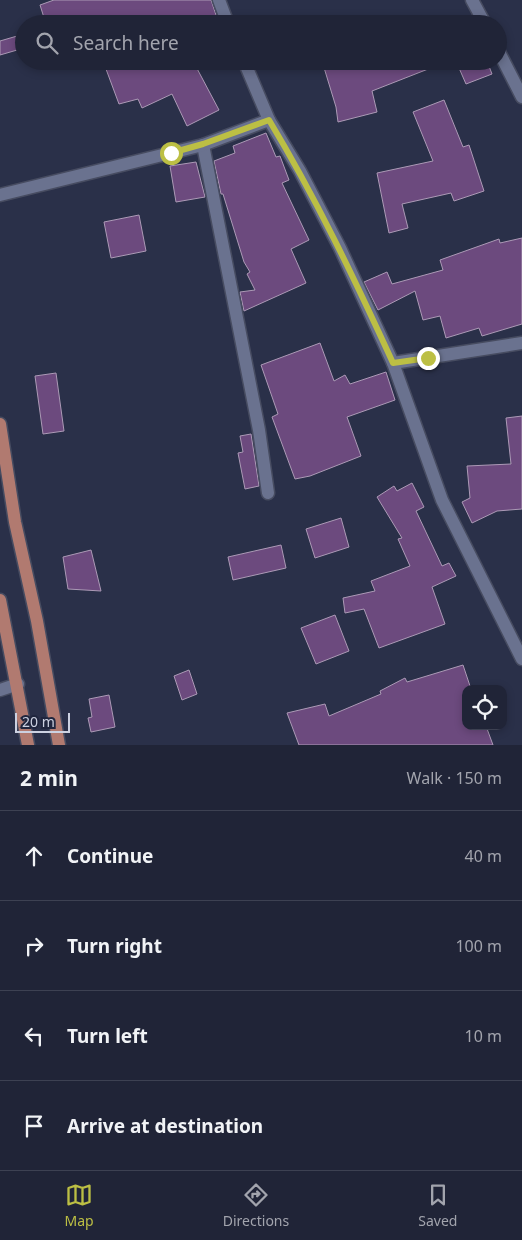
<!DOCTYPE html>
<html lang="en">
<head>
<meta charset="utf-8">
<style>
  body { margin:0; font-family:"Noto Sans",sans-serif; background:#2d3042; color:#f1f3f6 }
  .controls { position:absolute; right:15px; bottom:15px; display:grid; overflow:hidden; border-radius:10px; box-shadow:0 2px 8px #0003 }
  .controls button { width:45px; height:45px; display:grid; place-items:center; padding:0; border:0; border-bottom:1px solid #3d4152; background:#202437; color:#f1f3f6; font:25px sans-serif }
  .scale { position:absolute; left:15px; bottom:12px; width:55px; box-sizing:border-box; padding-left:5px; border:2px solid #ccd1e1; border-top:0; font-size:14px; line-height:18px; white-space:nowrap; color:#ccd1e1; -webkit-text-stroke:4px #20263e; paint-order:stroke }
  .stop { position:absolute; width:15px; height:15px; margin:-11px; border:4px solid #bcbf44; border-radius:50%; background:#fff }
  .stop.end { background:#bcbf44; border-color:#fff; box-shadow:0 1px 5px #0008 }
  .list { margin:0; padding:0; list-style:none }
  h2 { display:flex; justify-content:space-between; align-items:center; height:65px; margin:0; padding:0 20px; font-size:21px }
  h2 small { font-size:16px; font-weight:400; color:#a2a4ad }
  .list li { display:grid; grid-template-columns:32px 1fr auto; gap:15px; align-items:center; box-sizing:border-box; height:90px; padding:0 20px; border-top:1px solid #3d4152 }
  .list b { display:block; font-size:19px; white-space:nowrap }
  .list em { font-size:16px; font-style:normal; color:#a2a4ad }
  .icon { flex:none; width:28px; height:28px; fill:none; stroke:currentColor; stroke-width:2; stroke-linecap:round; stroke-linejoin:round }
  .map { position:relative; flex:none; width:522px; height:745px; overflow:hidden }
  .search { position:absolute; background:#202437; box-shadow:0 2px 8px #0003; left:15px; right:15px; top:15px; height:55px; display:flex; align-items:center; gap:12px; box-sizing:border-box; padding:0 18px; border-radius:28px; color:#a2a4ad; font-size:19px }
  .sheet { height:425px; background:#202437 }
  nav { display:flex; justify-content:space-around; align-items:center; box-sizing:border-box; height:70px; border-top:1px solid #3d4152; background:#202437; font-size:14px; color:#a2a4ad }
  nav a { display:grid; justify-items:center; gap:2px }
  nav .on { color:#bcbf44 }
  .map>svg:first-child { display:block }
  .building { fill:#6c4a7e; stroke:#ac9ab6 }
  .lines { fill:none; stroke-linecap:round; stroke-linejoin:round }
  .street-casing { stroke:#474c61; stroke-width:15 }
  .primary-casing { stroke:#474c61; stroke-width:15 }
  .street { stroke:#6a728f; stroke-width:12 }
  .primary { stroke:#b17a70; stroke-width:12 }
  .route { stroke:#bcbf44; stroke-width:6 }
</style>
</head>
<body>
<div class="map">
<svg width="522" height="745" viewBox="0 0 522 745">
  <rect width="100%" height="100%" fill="#2a3049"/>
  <!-- building -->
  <g class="building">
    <polygon points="54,0 211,0 219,24 46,24 40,5"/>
    <polygon points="24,34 24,48 0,55 0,41"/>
    <polygon points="103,61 193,61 219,110 187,126 172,94 142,108 138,99 119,104"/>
    <polygon points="322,61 446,61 446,62 372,91 377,112 338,122 336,107"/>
    <polygon points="477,61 487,61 492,74 466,84 459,68"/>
    <polygon points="444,100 463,147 469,145 484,191 454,201 451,193 402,204 408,228 389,233 377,173 433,161 413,112"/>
    <polygon points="266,133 276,157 280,156 289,180 282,183 309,240 291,249 306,283 244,311 240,292 255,290 247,274 250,272 244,262 223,194 221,194 214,161 235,153 233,146"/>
    <polygon points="196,162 205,197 176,202 170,166"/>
    <polygon points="139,215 146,251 111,258 104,222"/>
    <polygon points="522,238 522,324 482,336 479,328 446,338 440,316 423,320 415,291 378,310 364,282 387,272 392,284 443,270 440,260 499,239 500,243"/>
    <polygon points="320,343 334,381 345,375 350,384 386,372 395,400 347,417 361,456 310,476 295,479 272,417 278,414 261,365"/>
    <polygon points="56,373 64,431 43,434 35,376"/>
    <polygon points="522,416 522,509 497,511 472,523 462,502 470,498 467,466 511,464 506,418"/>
    <polygon points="251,434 259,486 245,489 238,453 243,452 240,436"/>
    <polygon points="412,483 424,507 416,511 442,566 449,563 456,576 432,587 445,624 379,648 364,609 345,613 343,598 375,591 371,581 410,566 398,539 402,538 377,497 394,486 397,491"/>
    <polygon points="341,518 349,547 315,558 306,529"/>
    <polygon points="281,545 286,568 233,580 228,557"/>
    <polygon points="91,550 101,591 68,589 63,557"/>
    <polygon points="335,615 349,651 316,664 301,628"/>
    <polygon points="463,665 471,689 466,689 466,726 486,726 493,745 299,745 287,713 325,704 329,716 381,694 380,691 405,678 407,682"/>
    <polygon points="189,670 197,694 182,700 174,676"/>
    <polygon points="109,695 115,727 91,732 88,718 92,717 89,699"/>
  </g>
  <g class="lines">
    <defs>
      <g id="street">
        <polyline points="219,0 228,24"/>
        <polyline points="472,0 485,24"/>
        <polyline points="498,50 522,97"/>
        <polyline points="244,61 269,120 300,171 340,248 393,363 442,500 522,659"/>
        <polyline points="203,145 259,430 268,493"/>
        <polyline points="0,195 203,145 269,120"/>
        <polyline points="393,363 522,343"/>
        <polyline points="0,690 18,684"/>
      </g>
      <g id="primary">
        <polyline points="0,424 15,522 37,621 59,745"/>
        <polyline points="0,600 28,745"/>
      </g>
    </defs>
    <!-- street casing -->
    <use href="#street" class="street-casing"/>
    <!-- primary casing -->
    <use href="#primary" class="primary-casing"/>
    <!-- street -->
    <use href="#street" class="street"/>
    <!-- primary -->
    <use href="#primary" class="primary"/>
  </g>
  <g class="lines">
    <!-- route -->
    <path class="route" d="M171 153 203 144 269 120C316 198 355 280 393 363L428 358"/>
  </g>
</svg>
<div class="controls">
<button><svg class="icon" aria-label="locate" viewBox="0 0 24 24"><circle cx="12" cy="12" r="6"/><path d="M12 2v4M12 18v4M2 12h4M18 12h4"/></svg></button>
</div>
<div class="scale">20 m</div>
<div class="stop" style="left:171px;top:153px"></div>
<div class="stop end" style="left:428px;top:358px"></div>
<div class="search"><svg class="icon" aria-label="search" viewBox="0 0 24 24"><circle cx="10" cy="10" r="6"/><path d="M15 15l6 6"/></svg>Search here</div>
</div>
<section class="sheet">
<h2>2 min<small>Walk · 150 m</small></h2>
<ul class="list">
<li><svg class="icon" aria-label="ahead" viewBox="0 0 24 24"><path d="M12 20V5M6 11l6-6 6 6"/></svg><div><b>Continue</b></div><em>40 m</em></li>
<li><svg class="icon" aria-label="right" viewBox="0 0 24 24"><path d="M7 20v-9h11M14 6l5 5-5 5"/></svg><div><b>Turn right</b></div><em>100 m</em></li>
<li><svg class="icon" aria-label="left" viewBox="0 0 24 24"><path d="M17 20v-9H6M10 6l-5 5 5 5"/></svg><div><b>Turn left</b></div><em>10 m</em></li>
<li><svg class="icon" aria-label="arrive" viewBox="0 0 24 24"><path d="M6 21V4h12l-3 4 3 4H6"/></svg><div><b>Arrive at destination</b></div></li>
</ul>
</section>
<nav>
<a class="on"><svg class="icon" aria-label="map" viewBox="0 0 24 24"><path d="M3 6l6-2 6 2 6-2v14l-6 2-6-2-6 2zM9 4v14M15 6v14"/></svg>Map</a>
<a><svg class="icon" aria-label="directions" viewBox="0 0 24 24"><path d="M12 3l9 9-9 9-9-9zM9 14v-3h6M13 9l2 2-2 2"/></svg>Directions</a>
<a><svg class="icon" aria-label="saved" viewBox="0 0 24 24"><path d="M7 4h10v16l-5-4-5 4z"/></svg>Saved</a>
</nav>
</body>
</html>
